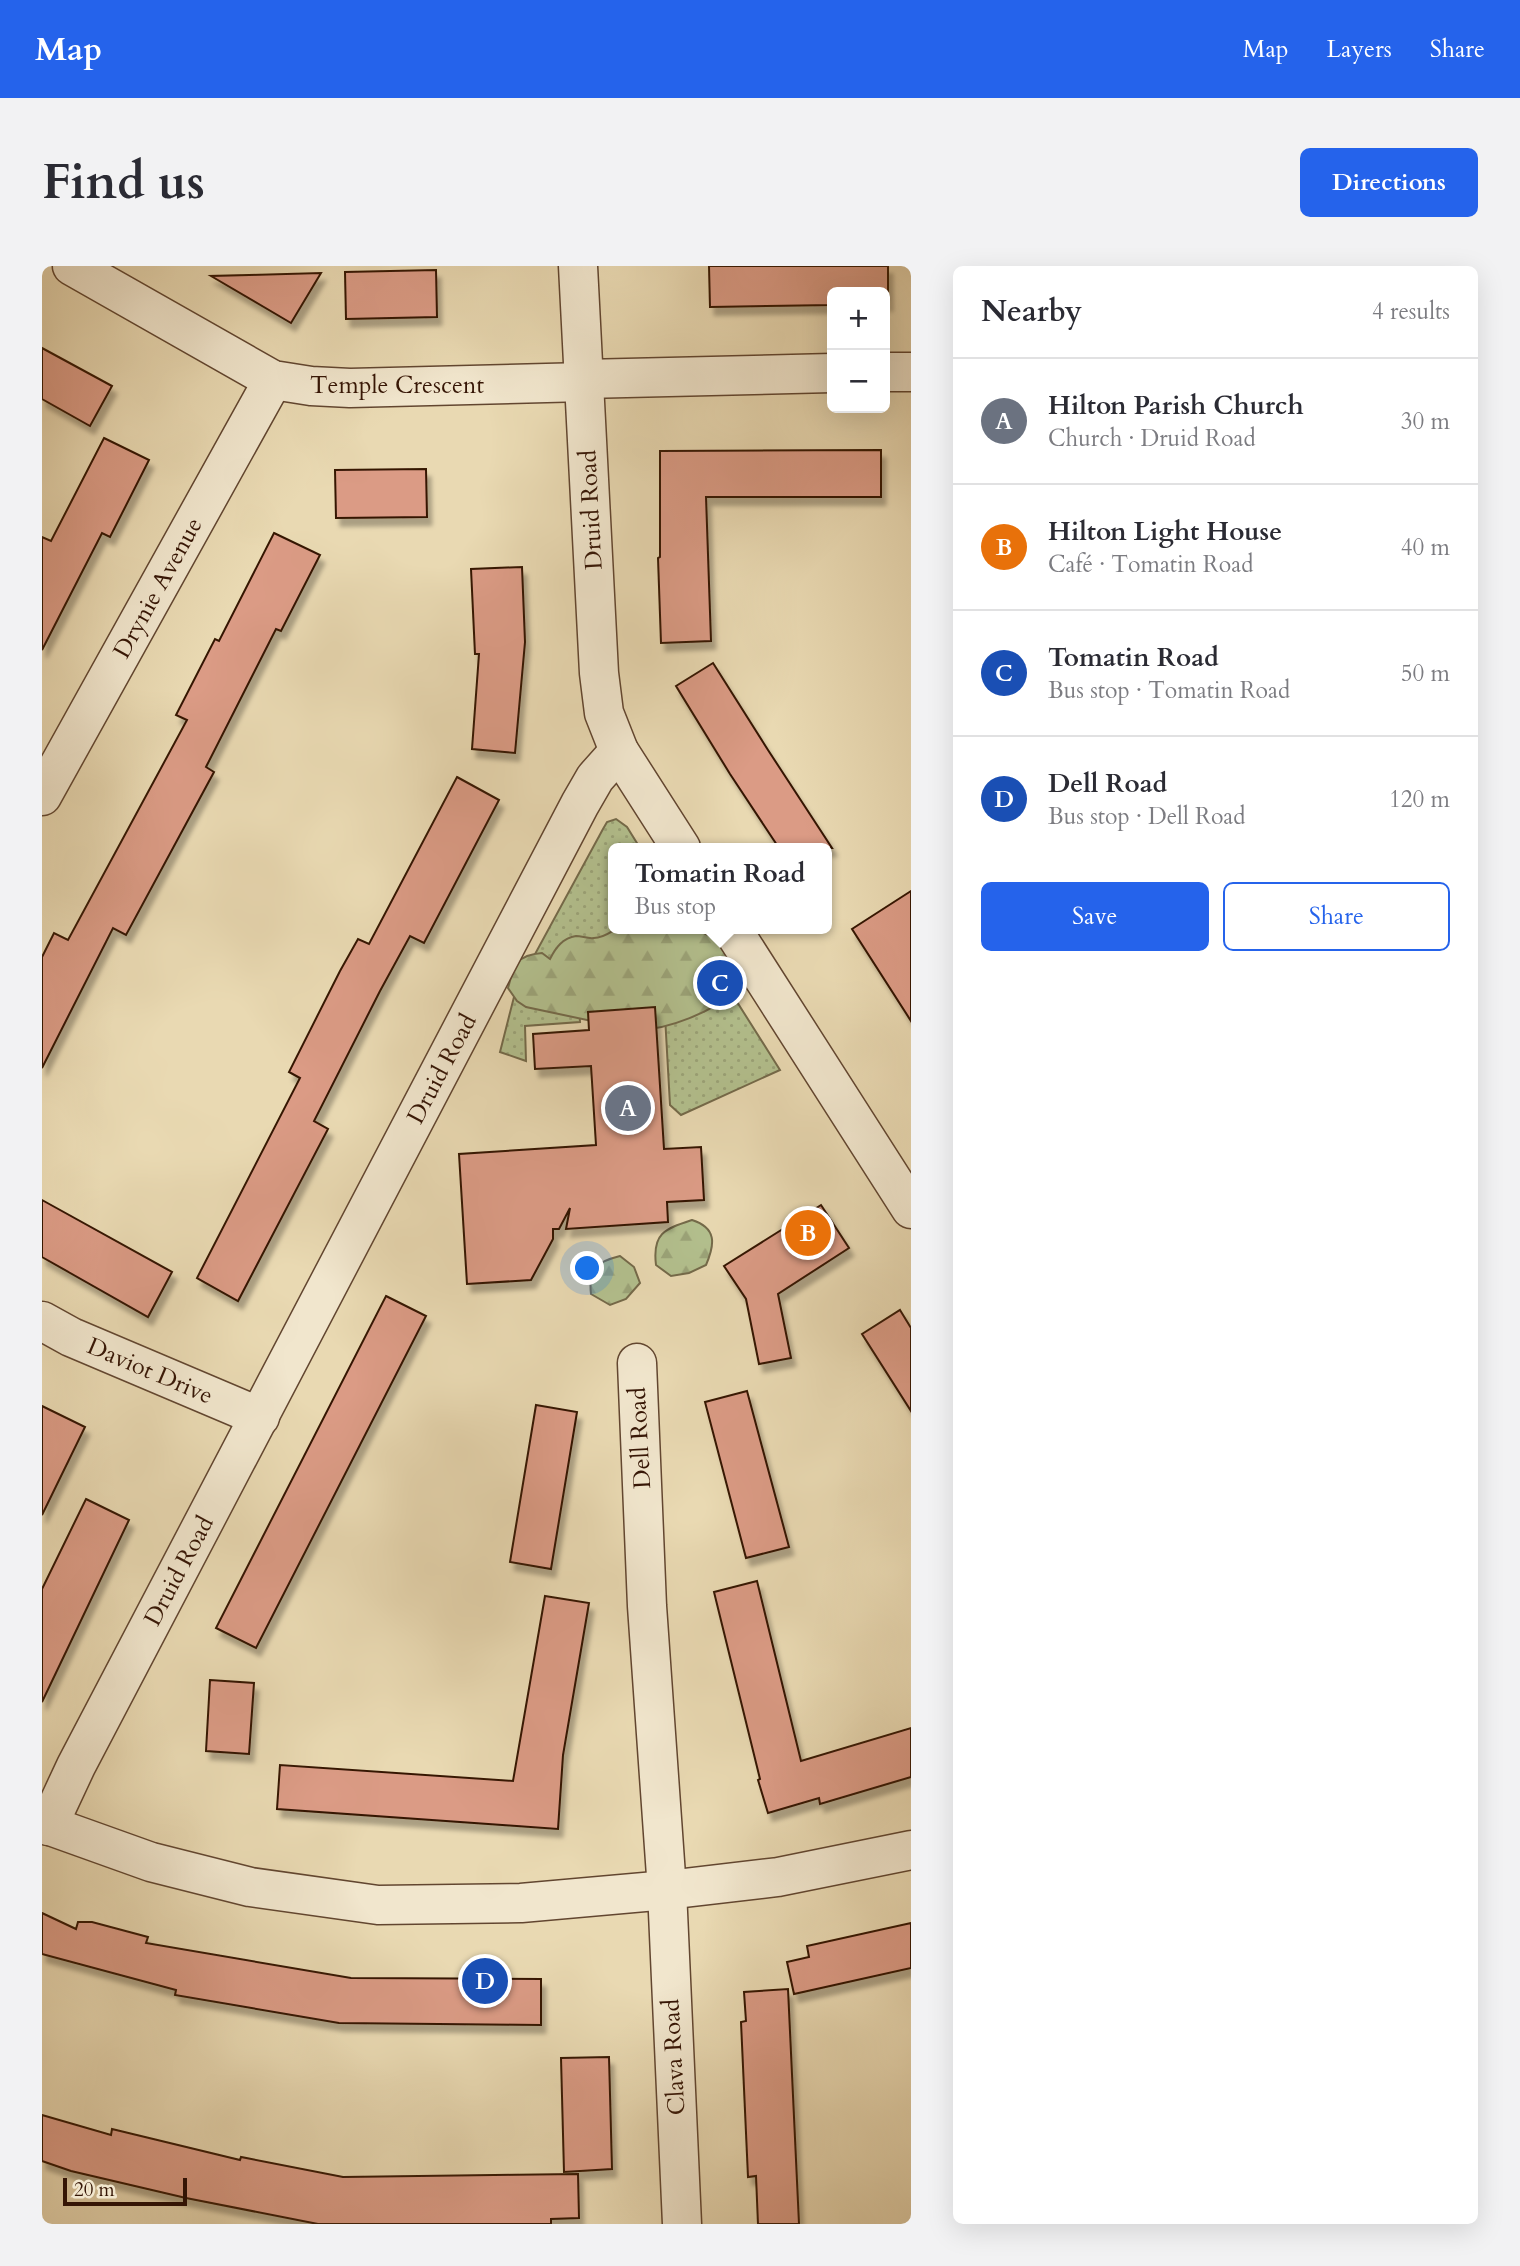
<!DOCTYPE html>
<html lang="en">
<head>
<meta charset="utf-8">
<style>
  body { margin:0; font-family:Cardo,serif; background:#f2f2f3; color:#2b2b33 }
  .controls { position:absolute; right:21px; top:21px; display:grid; overflow:hidden; border-radius:10px; box-shadow:0 7px 28px #0002 }
  .controls button { width:63px; height:63px; display:grid; place-items:center; padding:0; border:0; border-bottom:2px solid #e1e1e2; background:#fff; color:#2b2b33; font:35px sans-serif }
  .scale { position:absolute; left:21px; bottom:18px; width:124px; box-sizing:border-box; padding-left:7px; border:4px solid #351505; border-top:0; font-size:19px; line-height:24px; white-space:nowrap; color:#351505; -webkit-text-stroke:5px #f1e6cd; paint-order:stroke }
  .you { position:absolute; left:546px; top:1003px; width:24px; height:24px; margin:-18px; border:5px solid #fff; border-radius:50%; background:#1a73e8; box-shadow:0 0 0 10px #1a73e833 }
  .badge { display:grid; place-items:center; width:46px; height:46px; border-radius:50%; background:#2563eb; color:#fff; font-size:23px; font-weight:700 }
  .pin { position:absolute; translate:-50% -50%; border:4px solid #fff; box-shadow:0 2px 7px #0006 }
  .popup { position:absolute; left:566px; top:577px; width:224px; height:91px; box-sizing:border-box; display:grid; place-content:center; border-radius:10px; background:#fff; filter:drop-shadow(0 2px 5px #0005); font-size:23px; white-space:nowrap; color:#7c7c81 }
  .popup b { font-size:26px; color:#2b2b33 }
  .popup::after { content:''; position:absolute; left:50%; top:100%; margin-left:-14px; border:14px solid transparent; border-top-color:#fff }
  .list { margin:0; padding:0; list-style:none }
  h2 { display:flex; justify-content:space-between; align-items:center; height:91px; margin:0; padding:0 28px; font-size:30px }
  h2 small { font-size:23px; font-weight:400; color:#7c7c81 }
  .list li { display:grid; grid-template-columns:46px 1fr auto; gap:21px; align-items:center; box-sizing:border-box; height:126px; padding:0 28px; border-top:2px solid #e1e1e2 }
  .list b { display:block; font-size:26px; white-space:nowrap }
  .list p { margin:0; font-size:23px; white-space:nowrap; color:#7c7c81 }
  .list em { font-size:23px; font-style:normal; color:#7c7c81 }
  .actions { display:flex; gap:14px; padding:21px 28px }
  .actions a { flex:1; padding:16px 0; border:2px solid #2563eb; border-radius:10px; text-align:center; font-size:24px; color:#2563eb }
  .actions .main { background:#2563eb; color:#fff }
  .map { position:relative; flex:none; width:869px; height:1958px; overflow:hidden; border-radius:10px }
  header { display:flex; align-items:center; gap:42px; box-sizing:border-box; height:98px; padding:0 35px; background:#2563eb; color:#fff }
  header strong { font-size:33px }
  nav { display:flex; gap:38px; margin-inline-start:auto; font-size:24px }
  .intro { display:flex; align-items:center; justify-content:space-between; box-sizing:border-box; height:168px; padding:0 42px }
  h1 { margin:0; font-size:49px }
  .button { padding:18px 32px; border-radius:10px; background:#2563eb; color:#fff; font-size:24px; font-weight:700 }
  main { display:flex; gap:42px; padding:0 42px }
  aside { flex:1; background:#fff; border-radius:10px; box-shadow:0 7px 28px #0002 }
  .map>svg:first-child { display:block }
  .grass { fill:url(#grass-dots); stroke:#746a4a; stroke-width:2 }
  .forest { fill:url(#forest-firs); stroke:#746a4a; stroke-width:2 }
  .building { fill:#db9b85; stroke:#351505; stroke-width:2; filter:url(#shadow) }
  .lines { fill:none; stroke-linecap:round; stroke-linejoin:round }
  .minor-casing { stroke:#624630; stroke-width:41 }
  .minor { stroke:#f1e6cd; stroke-width:38 }
  .labels { text-anchor:middle; dominant-baseline:central; stroke-width:5; stroke-linejoin:round; paint-order:stroke }
  .street-label { font-size:24px; fill:#351505; stroke:#f1e6cd }
</style>
</head>
<body>
<header>
<strong>Map</strong>
<nav><a>Map</a><a>Layers</a><a>Share</a></nav>
</header>
<div class="intro"><h1>Find us</h1><a class="button">Directions</a></div>
<main>
<div class="map">
<svg width="869" height="1958" viewBox="0 0 869 1958">
  <defs>
    <pattern id="grass-dots" width="8" height="8" patternUnits="userSpaceOnUse" patternTransform="scale(1.75)"><rect width="8" height="8" fill="#b3c08e"/><path d="M2 2h.1M6 6h.1" fill="none" stroke="#9ba479" stroke-width="1.8" stroke-linecap="round"/></pattern>
    <pattern id="forest-firs" width="22" height="20" patternUnits="userSpaceOnUse" patternTransform="scale(1.75)"><rect width="22" height="20" fill="#b3c08e"/><path d="M5 1l3.5 6h-7zM16 11l3.5 6h-7z" fill="#9ba479"/></pattern>
    <filter id="shadow"><feDropShadow dx="4.5" dy="8" stdDeviation="2" flood-color="#0004"/></filter>
  </defs>
  <rect width="100%" height="100%" fill="#e9d9b2"/>
  <filter id="stains"><feTurbulence type="fractalNoise" baseFrequency=".00286" numOctaves="4"/><feColorMatrix values="0 0 0 0 .2 0 0 0 0 .09 0 0 0 0 .02 0 0 0 .5 -.17"/></filter>
  <radialGradient id="worn" r=".72"><stop offset=".6" stop-color="#630" stop-opacity="0"/><stop offset="1" stop-color="#630" stop-opacity=".3"/></radialGradient>
  <!-- grass -->
  <polygon class="grass" points="574,553 585,561 598,582 571,582 571,663 649,663 738,804 639,849 628,839 622,732 537,737 538,756 483,760 484,795 458,786 474,723 561,563 565,556"/>
  <!-- forest -->
  <g class="forest">
    <path d="M574 663H651C681 671 691 695 697 723 672 745 625 765 592 764L484 741 475 735 466 722C472 698 475 689 500 687L508 693C514 681 521 672 534 670 540 670 546 673 552 672 561 672 567 667 574 663Z"/>
    <path d="M650 954C675 962 673 978 664 999L647 1007 629 1010 614 999C610 967 623 963 650 954Z"/>
    <path d="M578 990 592 1001 598 1017 584 1033 568 1039 549 1028C546 1002 554 996 578 990Z"/>
  </g>
  <!-- building -->
  <g class="building">
    <polygon points="667,0 846,0 846,37 843,37 843,26 790,26 790,39 668,41"/>
    <polygon points="394,4 395,51 304,53 303,6"/>
    <polygon points="279,7 249,57 169,10"/>
    <polygon points="0,82 70,120 48,160 0,133"/>
    <polygon points="62,172 107,194 68,271 60,267 0,384 0,271 9,275"/>
    <polygon points="839,184 839,231 664,231 669,375 619,377 616,292 618,291 618,185"/>
    <polygon points="384,203 385,251 294,252 293,204"/>
    <polygon points="232,267 278,289 239,365 234,363 164,501 172,506 84,669 71,662 0,802 0,691 12,667 26,674 145,454 134,449 173,373 177,375"/>
    <polygon points="480,301 483,376 473,487 430,483 437,388 433,388 429,303"/>
    <polygon points="671,397 726,484 790,582 737,582 688,508 634,420"/>
    <polygon points="415,511 457,534 382,677 368,670 338,725 272,855 286,863 196,1035 155,1012 258,812 247,806 298,705 316,673 327,678"/>
    <polygon points="869,625 869,755 810,663"/>
    <polygon points="613,741 622,883 659,881 662,934 625,936 626,956 524,963 528,942 517,963 511,963 511,973 489,1014 425,1018 417,888 554,879 549,800 493,803 491,768 547,764 546,746"/>
    <polygon points="0,934 130,1006 106,1051 0,991"/>
    <polygon points="779,939 807,982 736,1028 749,1092 717,1098 704,1033 682,1000"/>
    <polygon points="344,1030 384,1050 214,1382 174,1362"/>
    <polygon points="858,1044 869,1062 869,1145 820,1068"/>
    <polygon points="705,1125 747,1281 704,1292 663,1136"/>
    <polygon points="494,1139 535,1146 509,1303 468,1296"/>
    <polygon points="0,1140 43,1161 0,1249"/>
    <polygon points="44,1233 87,1254 0,1436 0,1323"/>
    <polygon points="715,1315 759,1495 869,1462 869,1511 778,1538 777,1532 726,1547 716,1514 718,1513 672,1326"/>
    <polygon points="503,1330 547,1337 521,1489 516,1563 235,1543 238,1499 471,1515"/>
    <polygon points="168,1414 212,1417 207,1488 164,1485"/>
    <polygon points="0,1647 34,1663 36,1656 50,1656 106,1671 104,1677 309,1712 499,1713 499,1759 297,1757 133,1729 134,1724 0,1688"/>
    <polygon points="869,1657 869,1702 752,1728 745,1696 767,1691 765,1680"/>
    <polygon points="746,1723 757,1958 716,1958 714,1910 706,1911 699,1756 704,1755 702,1726"/>
    <polygon points="567,1791 570,1903 522,1906 519,1792"/>
    <polygon points="0,1849 69,1869 70,1863 198,1894 199,1891 301,1911 536,1908 537,1952 509,1953 509,1958 276,1958 144,1932 29,1905 0,1895"/>
  </g>
  <g class="lines">
    <defs>
      <g id="minor">
        <polyline points="30,0 231,114 269,120 308,122 543,116"/>
        <polyline points="536,0 557,407 562,447 577,485 639,582"/>
        <polyline points="843,106 869,106"/>
        <polyline points="542,113 790,107"/>
        <polyline points="0,530 231,114"/>
        <polyline points="690,663 869,943"/>
        <polyline points="0,1055 29,1071 218,1151"/>
        <polyline points="595,1097 605,1340 625,1624 640,1958"/>
        <polyline points="0,1557 109,1596 208,1621 336,1639 479,1637 625,1624 736,1611 869,1584"/>
        <polyline points="6,1560 34,1500 538,538 553,512 577,485"/>
      </g>
    </defs>
    <!-- minor casing -->
    <use href="#minor" class="minor-casing"/>
    <!-- minor -->
    <use href="#minor" class="minor"/>
  </g>
  <g class="labels">
    <!-- street labels -->
    <g class="street-label">
      <text x="355" y="119">Temple Crescent</text>
      <text transform="translate(549 244) rotate(-93)">Druid Road</text>
      <text transform="translate(116 322) rotate(-61)">Drynie Avenue</text>
      <text transform="translate(400 803) rotate(-62)">Druid Road</text>
      <text transform="translate(108 1105) rotate(23)">Daviot Drive</text>
      <text transform="translate(598 1172) rotate(-93)">Dell Road</text>
      <text transform="translate(137 1305) rotate(-62)">Druid Road</text>
      <text transform="translate(632 1791) rotate(-93)">Clava Road</text>
    </g>
  </g>
  <rect width="100%" height="100%" filter="url(#stains)"/>
  <rect width="100%" height="100%" fill="url(#worn)"/>
</svg>
<div class="controls">
<button>+</button>
<button>−</button>
</div>
<div class="scale">20 m</div>
<div class="you"></div>
<div class="pin badge" style="left:586px;top:842px;background:#6b7280">A</div>
<div class="pin badge" style="left:766px;top:967px;background:#e8710a">B</div>
<div class="pin badge" style="left:678px;top:717px;background:#1a4fb4">C</div>
<div class="popup"><b>Tomatin Road</b>Bus stop</div>
<div class="pin badge" style="left:443px;top:1715px;background:#1a4fb4">D</div>
</div>
<aside>
<h2>Nearby<small>4 results</small></h2>
<ul class="list">
<li><span class="badge" style="background:#6b7280">A</span><div><b>Hilton Parish Church</b><p>Church · Druid Road</p></div><em>30 m</em></li>
<li><span class="badge" style="background:#e8710a">B</span><div><b>Hilton Light House</b><p>Café · Tomatin Road</p></div><em>40 m</em></li>
<li><span class="badge" style="background:#1a4fb4">C</span><div><b>Tomatin Road</b><p>Bus stop · Tomatin Road</p></div><em>50 m</em></li>
<li><span class="badge" style="background:#1a4fb4">D</span><div><b>Dell Road</b><p>Bus stop · Dell Road</p></div><em>120 m</em></li>
</ul>
<div class="actions"><a class="main">Save</a><a>Share</a></div>
</aside>
</main>
</body>
</html>
